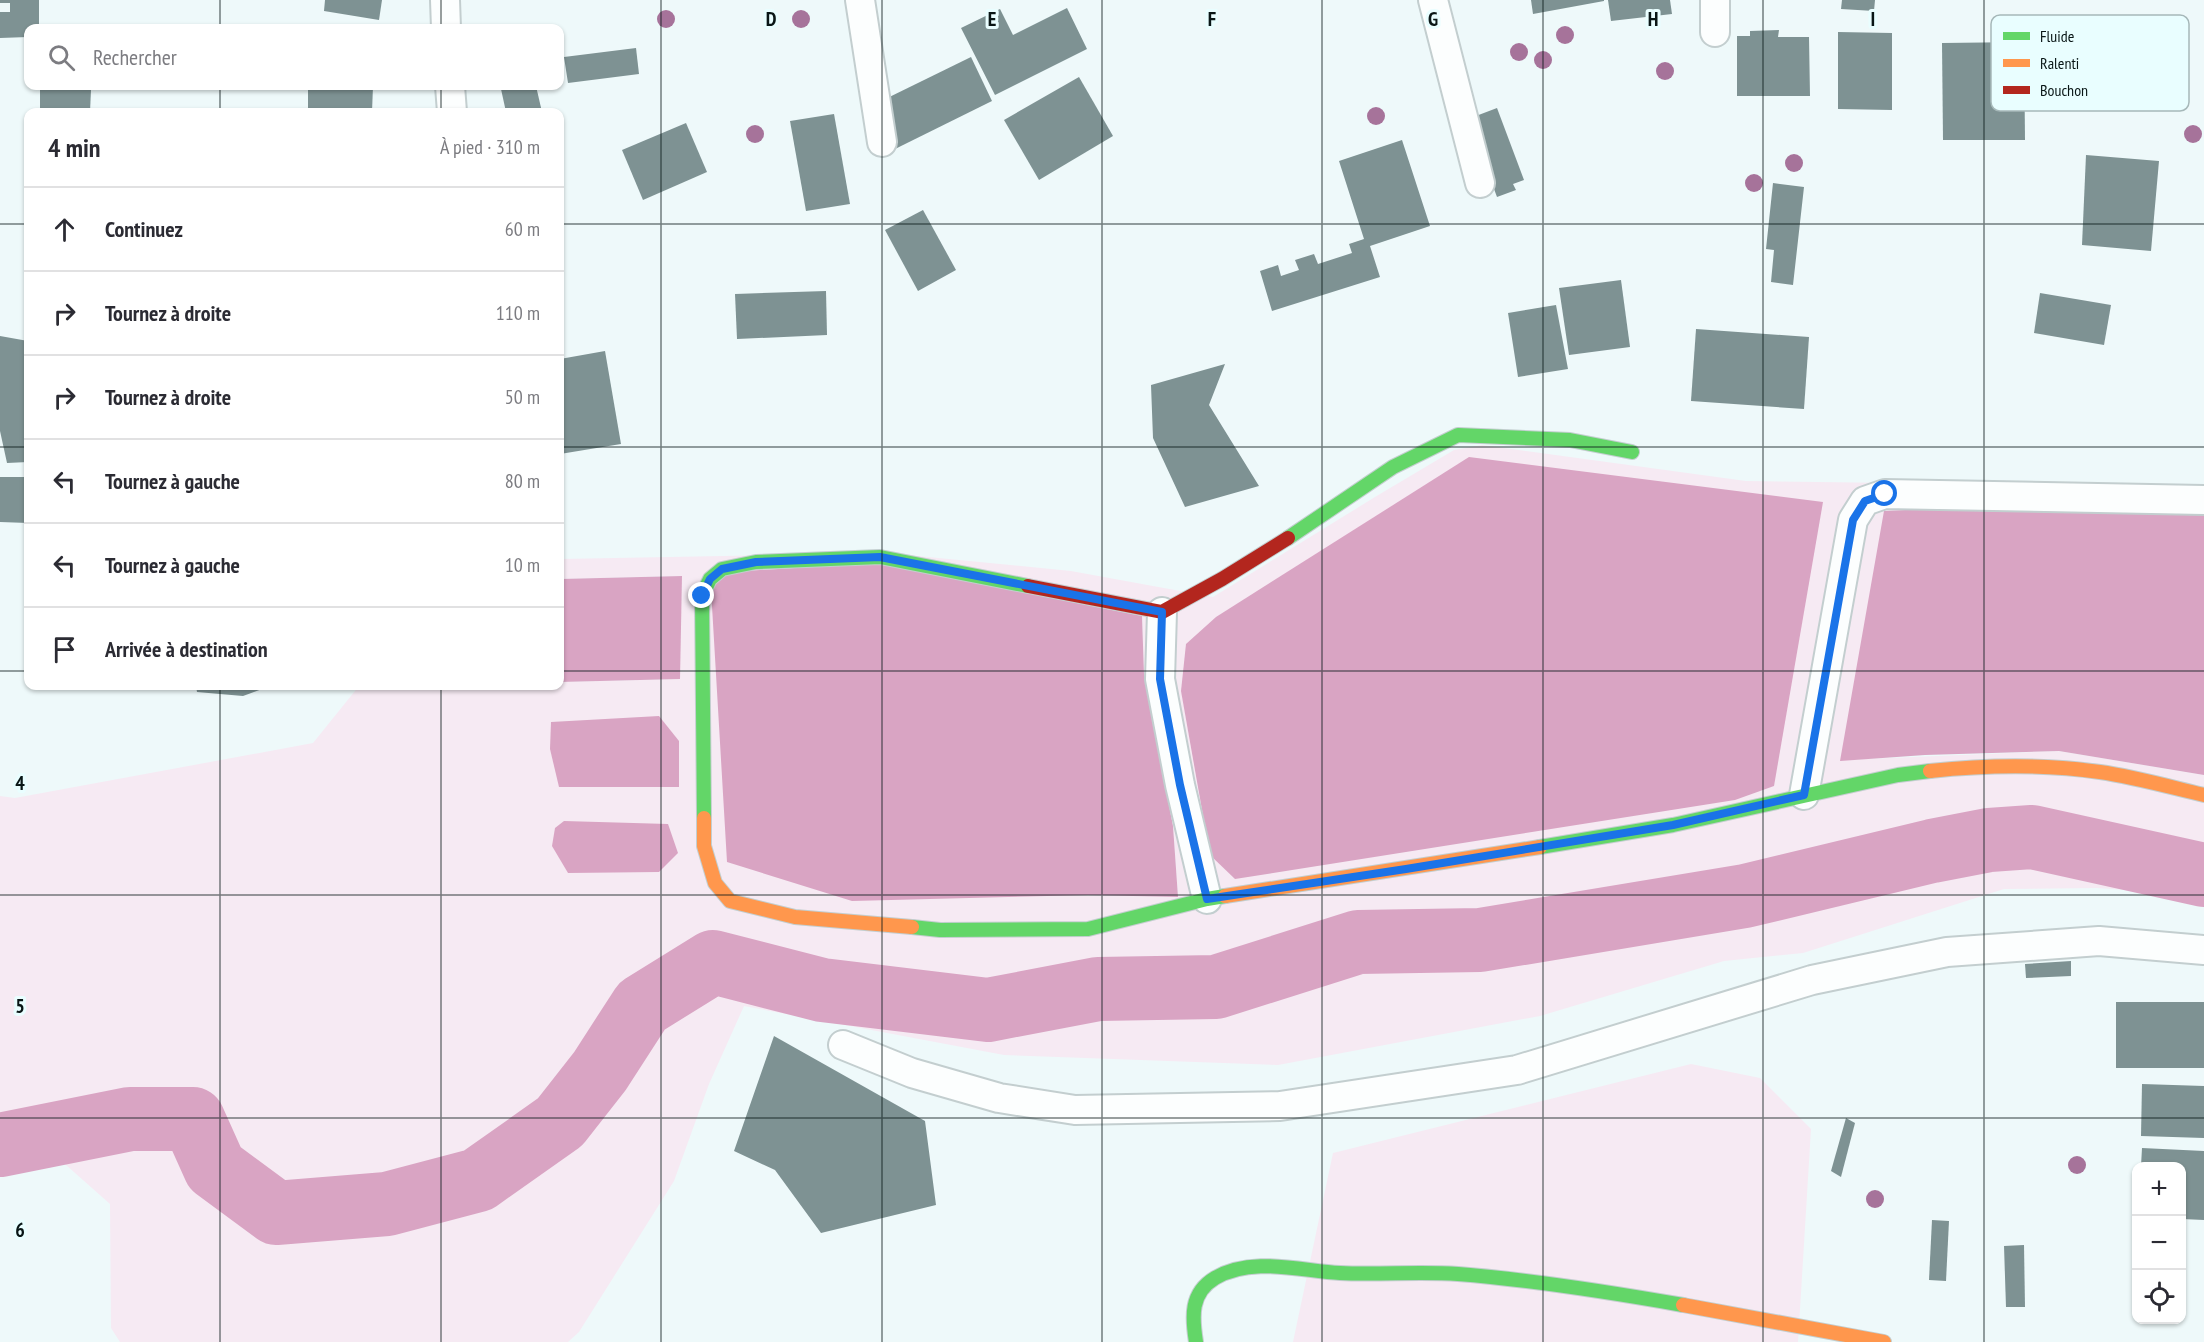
<!DOCTYPE html>
<html lang="fr">
<head>
<meta charset="utf-8">
<style>
  body { margin:0; font-family:"PT Sans Narrow",sans-serif; background:#f7f7f7; color:#2b2b33 }
  .controls { position:absolute; right:18px; bottom:18px; display:grid; overflow:hidden; border-radius:12px; box-shadow:0 2px 4px #0004 }
  .controls button { width:54px; height:54px; display:grid; place-items:center; padding:0; border:0; border-bottom:2px solid #e1e1e2; background:#fff; color:#2b2b33; font:30px sans-serif }
  .stop { position:absolute; width:18px; height:18px; margin:-14px; border:4px solid #1a73e8; border-radius:50%; background:#fff }
  .stop.end { background:#1a73e8; border-color:#fff; box-shadow:0 2px 6px #0008 }
  .list { margin:0; padding:0; list-style:none }
  h2 { display:flex; justify-content:space-between; align-items:center; height:78px; margin:0; padding:0 24px; font-size:26px }
  h2 small { font-size:20px; font-weight:400; color:#7c7c81 }
  .list li { display:grid; grid-template-columns:39px 1fr auto; gap:18px; align-items:center; box-sizing:border-box; height:84px; padding:0 24px; border-top:2px solid #e1e1e2 }
  .list b { display:block; font-size:22px; white-space:nowrap }
  .list em { font-size:20px; font-style:normal; color:#7c7c81 }
  .icon { flex:none; width:33px; height:33px; fill:none; stroke:currentColor; stroke-width:2; stroke-linecap:round; stroke-linejoin:round }
  .map { position:relative; flex:none; width:2204px; height:1342px; overflow:hidden }
  .search { position:absolute; background:#fff; box-shadow:0 2px 4px #0004; left:24px; top:24px; width:540px; height:66px; display:flex; align-items:center; gap:15px; box-sizing:border-box; padding:0 21px; border-radius:12px; color:#7c7c81; font-size:22px }
  .panel { position:absolute; background:#fff; box-shadow:0 2px 4px #0004; left:24px; top:108px; width:540px; height:582px; border-radius:12px }
  .map>svg:first-child { display:block }
  .green { fill:#f6eaf3; fill-rule:evenodd }
  .water { fill:#d9a4c3 }
  .lines { fill:none; stroke-linecap:round; stroke-linejoin:round }
  .river { stroke:#d9a4c3; stroke-width:64 }
  .building { fill:#7e9293 }
  .street-casing { stroke:#c3cecf; stroke-width:32 }
  .fast-casing { stroke:#c3cecf; stroke-width:16 }
  .slow-casing { stroke:#c3cecf; stroke-width:16 }
  .jam-casing { stroke:#c3cecf; stroke-width:16 }
  .street { stroke:#fcfefe; stroke-width:28 }
  .fast { stroke:#63d668; stroke-width:14 }
  .slow { stroke:#ff974d; stroke-width:14 }
  .jam { stroke:#b3261e; stroke-width:14 }
  .tree { fill:#a6739a }
  .route { stroke:#1a73e8; stroke-width:8 }
  .grid { fill:none; stroke:#091616; stroke-width:1.5; stroke-opacity:0.55 }
  .key { fill:#e9feff; stroke:#a6b8b9; stroke-width:1.5 }
  .key-label { font-size:16px; fill:#091616 }
  .grid-label { font-size:20px; text-anchor:middle; font-weight:bold; fill:#091616; stroke:#e9feff; stroke-width:6; stroke-linejoin:round; paint-order:stroke }
</style>
</head>
<body>
<div class="map">
<svg width="2204" height="1342" viewBox="0 0 2204 1342">
  <rect width="100%" height="100%" fill="#eef9fa"/>
  <!-- green -->
  <g class="green">
    <path d="M1482 445 1746 481 2204 487 1840 760 2059 751 2204 775V895L2097 888 2004 889 1803 953 1724 961 1540 1016 1278 1065 1004 1055 744 1006 709 1084 674 1181 579 1332 568 1342H120L111 1328 110 1204 57 1157 0 1174V796L15 798 313 743 359 686H560V682L679 679 682 576 560 579V559L887 553 1071 571 1213 597 1375 497 1454 450ZM1142 616 1144 674 1173 826 1178 897 1088 895Z"/>
    <polygon points="1691,1064 1760,1078 1811,1129 1798,1342 1293,1342 1333,1153"/>
  </g>
  <!-- water -->
  <g class="water">
    <polygon points="1469,457 1823,502 1774,786 1735,800 1235,879 1210,855 1181,691 1186,644 1216,617"/>
    <polygon points="2054,503 2204,509 2204,775 2059,751 1925,755 1840,761 1884,511"/>
    <polygon points="875,563 1142,616 1144,674 1173,826 1178,897 1088,895 852,901 727,862 711,589 728,572"/>
    <polygon points="682,576 680,679 560,682 560,579"/>
    <polygon points="659,716 679,741 679,787 559,787 550,749 551,722"/>
    <polygon points="564,821 668,824 678,853 659,872 568,873 552,846 555,828"/>
  </g>
  <g class="lines">
    <!-- river -->
    <polyline class="river" points="0,1145 130,1119 193,1119 215,1168 276,1213 387,1204 478,1180 560,1122 600,1071 642,1006 713,962 822,990 988,1010 1098,989 1216,987 1358,942 1480,940 1745,896 1932,851 1989,840 2032,837 2204,875"/>
  </g>
  <!-- building -->
  <g class="building">
    <polygon points="0,0 39,0 39,28 28,28 28,37 0,38 0,12 10,12 10,3 0,3"/>
    <polygon points="325,0 382,0 379,20 324,11"/>
    <polygon points="1531,0 1604,0 1604,1 1533,14"/>
    <polygon points="1608,0 1670,0 1672,14 1611,21"/>
    <polygon points="1842,0 1875,0 1874,11 1841,9"/>
    <polygon points="1067,8 1087,49 995,95 961,28 1000,9 1013,35"/>
    <polygon points="1779,30 1778,37 1809,37 1810,96 1737,96 1737,36 1750,36 1750,31"/>
    <polygon points="1838,32 1892,33 1892,110 1838,109"/>
    <polygon points="2024,42 2025,140 1943,140 1942,43"/>
    <polygon points="636,48 639,74 568,83 564,57"/>
    <polygon points="971,57 992,101 893,150 871,106"/>
    <polygon points="1079,77 1113,136 1039,180 1004,120"/>
    <polygon points="308,86 373,86 372,112 308,112"/>
    <polygon points="517,86 536,86 542,112 506,112 501,89"/>
    <polygon points="40,88 91,90 90,112 40,112"/>
    <polygon points="1497,108 1524,180 1513,184 1516,190 1497,197 1468,119"/>
    <polygon points="834,114 850,204 806,211 790,121"/>
    <polygon points="686,123 707,172 643,200 622,150"/>
    <polygon points="1402,140 1430,226 1370,246 1380,277 1272,311 1260,271 1278,265 1281,276 1299,270 1295,260 1314,254 1318,264 1352,253 1349,244 1364,239 1339,161"/>
    <polygon points="2086,155 2159,161 2151,251 2082,245"/>
    <polygon points="1773,183 1804,187 1793,285 1771,282 1774,250 1766,249"/>
    <polygon points="923,210 956,270 918,291 885,230"/>
    <polygon points="1621,280 1630,347 1569,355 1559,288"/>
    <polygon points="826,291 827,335 737,339 735,294"/>
    <polygon points="2040,293 2111,305 2104,345 2034,333"/>
    <polygon points="1556,305 1568,369 1518,377 1508,313"/>
    <polygon points="1696,329 1809,337 1804,409 1691,401"/>
    <polygon points="0,336 28,341 28,462 7,463 0,431"/>
    <polygon points="605,351 621,444 560,454 560,359"/>
    <polygon points="1225,364 1209,405 1259,486 1185,507 1153,438 1151,385"/>
    <polygon points="0,477 28,477 28,523 0,522"/>
    <polygon points="28,546 28,572 25,572 25,547"/>
    <polygon points="196,686 270,686 243,696 197,692"/>
    <polygon points="2071,961 2071,976 2026,978 2025,964"/>
    <rect x="2116" y="1002" width="88" height="66"/>
    <polygon points="774,1036 925,1121 936,1205 821,1233 775,1170 734,1151"/>
    <polygon points="2142,1084 2204,1086 2204,1138 2141,1136"/>
    <polygon points="1846,1118 1855,1123 1841,1177 1831,1171"/>
    <polygon points="2142,1148 2204,1151 2204,1220 2182,1219 2182,1166 2141,1166"/>
    <polygon points="1932,1220 1949,1221 1946,1281 1929,1280"/>
    <polygon points="2024,1245 2025,1307 2006,1307 2004,1246"/>
  </g>
  <g class="lines">
    <defs>
      <g id="street">
        <polyline points="445,0 446,28"/>
        <polyline points="860,0 882,142"/>
        <polyline points="1433,0 1480,183"/>
        <polyline points="1715,32 1715,0"/>
        <polyline points="450,86 452,112"/>
        <polyline points="1162,612 1160,679 1180,785 1207,899"/>
        <polyline points="1804,795 1853,520 1865,501 1885,494 2204,500"/>
        <polyline points="843,1045 912,1073 999,1098 1075,1110 1280,1106 1517,1070 1812,980 1947,952 2099,941 2204,950"/>
      </g>
      <g id="fast">
        <polyline points="1288,538 1393,467 1458,435 1570,440 1632,452"/>
        <polyline points="704,818 702,596 710,579 722,569 756,562 880,557 1028,586"/>
        <polyline points="1540,847 1673,825 1898,775 1930,771"/>
        <polyline points="912,927 940,930 1088,929 1207,899 1225,896"/>
        <path d="M1196 1342C1192 1317 1190 1293 1215 1278 1252 1256 1301 1271 1340 1273 1380 1275 1419 1271 1458 1274 1534 1280 1609 1292 1683 1305"/>
      </g>
      <g id="slow">
        <path d="M1930 771C1987 765 2044 764 2100 772 2135 777 2170 787 2204 795"/>
        <polyline points="704,818 704,846 715,883 730,901 795,917 912,927"/>
        <polyline points="1225,896 1540,847"/>
        <polyline points="1683,1305 1884,1342"/>
      </g>
      <polyline id="jam" points="1028,586 1162,612 1222,579 1288,538"/>
    </defs>
    <!-- street casing -->
    <use href="#street" class="street-casing"/>
    <!-- fast casing -->
    <use href="#fast" class="fast-casing"/>
    <!-- slow casing -->
    <use href="#slow" class="slow-casing"/>
    <!-- jam casing -->
    <use href="#jam" class="jam-casing"/>
    <!-- street -->
    <use href="#street" class="street"/>
    <!-- fast -->
    <use href="#fast" class="fast"/>
    <!-- slow -->
    <use href="#slow" class="slow"/>
    <!-- jam -->
    <use href="#jam" class="jam"/>
  </g>
  <!-- trees -->
  <g class="tree">
    <circle cx="666" cy="19" r="9"/>
    <circle cx="801" cy="19" r="9"/>
    <circle cx="1565" cy="35" r="9"/>
    <circle cx="1519" cy="52" r="9"/>
    <circle cx="1543" cy="60" r="9"/>
    <circle cx="1665" cy="71" r="9"/>
    <circle cx="1376" cy="116" r="9"/>
    <circle cx="755" cy="134" r="9"/>
    <circle cx="2193" cy="134" r="9"/>
    <circle cx="1794" cy="163" r="9"/>
    <circle cx="1754" cy="183" r="9"/>
    <circle cx="2077" cy="1165" r="9"/>
    <circle cx="1875" cy="1199" r="9"/>
  </g>
  <g class="lines">
    <!-- route -->
    <polyline class="route" points="702,596 710,579 722,569 756,562 880,557 1162,612 1160,679 1180,785 1207,899 1406,869 1673,825 1804,795 1853,520 1865,501 1885,494"/>
  </g>
  <!-- grid -->
  <path class="grid" d="M220 0V28M441 0V28M661 0V1342M882 0V1342M1102 0V1342M1322 0V1342M1543 0V1342M1763 0V1342M1984 0V1342M220 86V112M441 86V112M0 224H28M560 224H2204M0 447H28M560 447H2204M0 671H28M560 671H2204M220 686V1342M441 686V1342M0 895H2204M0 1118H2204"/>
  <!-- legend -->
  <rect x="1991" y="15" width="198" height="96" rx="9" class="key"/>
  <rect x="2003" y="32" width="27" height="8" fill="#63d668"/>
  <rect x="2003" y="59" width="27" height="8" fill="#ff974d"/>
  <rect x="2003" y="86" width="27" height="8" fill="#b3261e"/>
  <g class="key-label">
    <text x="2040" y="42">Fluide</text>
    <text x="2040" y="69">Ralenti</text>
    <text x="2040" y="96">Bouchon</text>
  </g>
  <g class="grid-label">
    <text x="771" y="26">D</text>
    <text x="992" y="26">E</text>
    <text x="1212" y="26">F</text>
    <text x="1433" y="26">G</text>
    <text x="1653" y="26">H</text>
    <text x="1873" y="26">I</text>
    <text x="20" y="790">4</text>
    <text x="20" y="1013">5</text>
    <text x="20" y="1237">6</text>
  </g>
</svg>
<div class="controls">
<button>+</button>
<button>−</button>
<button><svg class="icon" aria-label="locate" viewBox="0 0 24 24"><circle cx="12" cy="12" r="6"/><path d="M12 2v4M12 18v4M2 12h4M18 12h4"/></svg></button>
</div>
<div class="stop" style="left:1885px;top:494px"></div>
<div class="stop end" style="left:702px;top:596px"></div>
<div class="search"><svg class="icon" aria-label="search" viewBox="0 0 24 24"><circle cx="10" cy="10" r="6"/><path d="M15 15l6 6"/></svg>Rechercher</div>
<section class="panel">
<h2>4 min<small>À pied · 310 m</small></h2>
<ul class="list">
<li><svg class="icon" aria-label="ahead" viewBox="0 0 24 24"><path d="M12 20V5M6 11l6-6 6 6"/></svg><div><b>Continuez</b></div><em>60 m</em></li>
<li><svg class="icon" aria-label="right" viewBox="0 0 24 24"><path d="M7 20v-9h11M14 6l5 5-5 5"/></svg><div><b>Tournez à droite</b></div><em>110 m</em></li>
<li><svg class="icon" aria-label="right" viewBox="0 0 24 24"><path d="M7 20v-9h11M14 6l5 5-5 5"/></svg><div><b>Tournez à droite</b></div><em>50 m</em></li>
<li><svg class="icon" aria-label="left" viewBox="0 0 24 24"><path d="M17 20v-9H6M10 6l-5 5 5 5"/></svg><div><b>Tournez à gauche</b></div><em>80 m</em></li>
<li><svg class="icon" aria-label="left" viewBox="0 0 24 24"><path d="M17 20v-9H6M10 6l-5 5 5 5"/></svg><div><b>Tournez à gauche</b></div><em>10 m</em></li>
<li><svg class="icon" aria-label="arrive" viewBox="0 0 24 24"><path d="M6 21V4h12l-3 4 3 4H6"/></svg><div><b>Arrivée à destination</b></div></li>
</ul>
</section>
</div>
</body>
</html>
